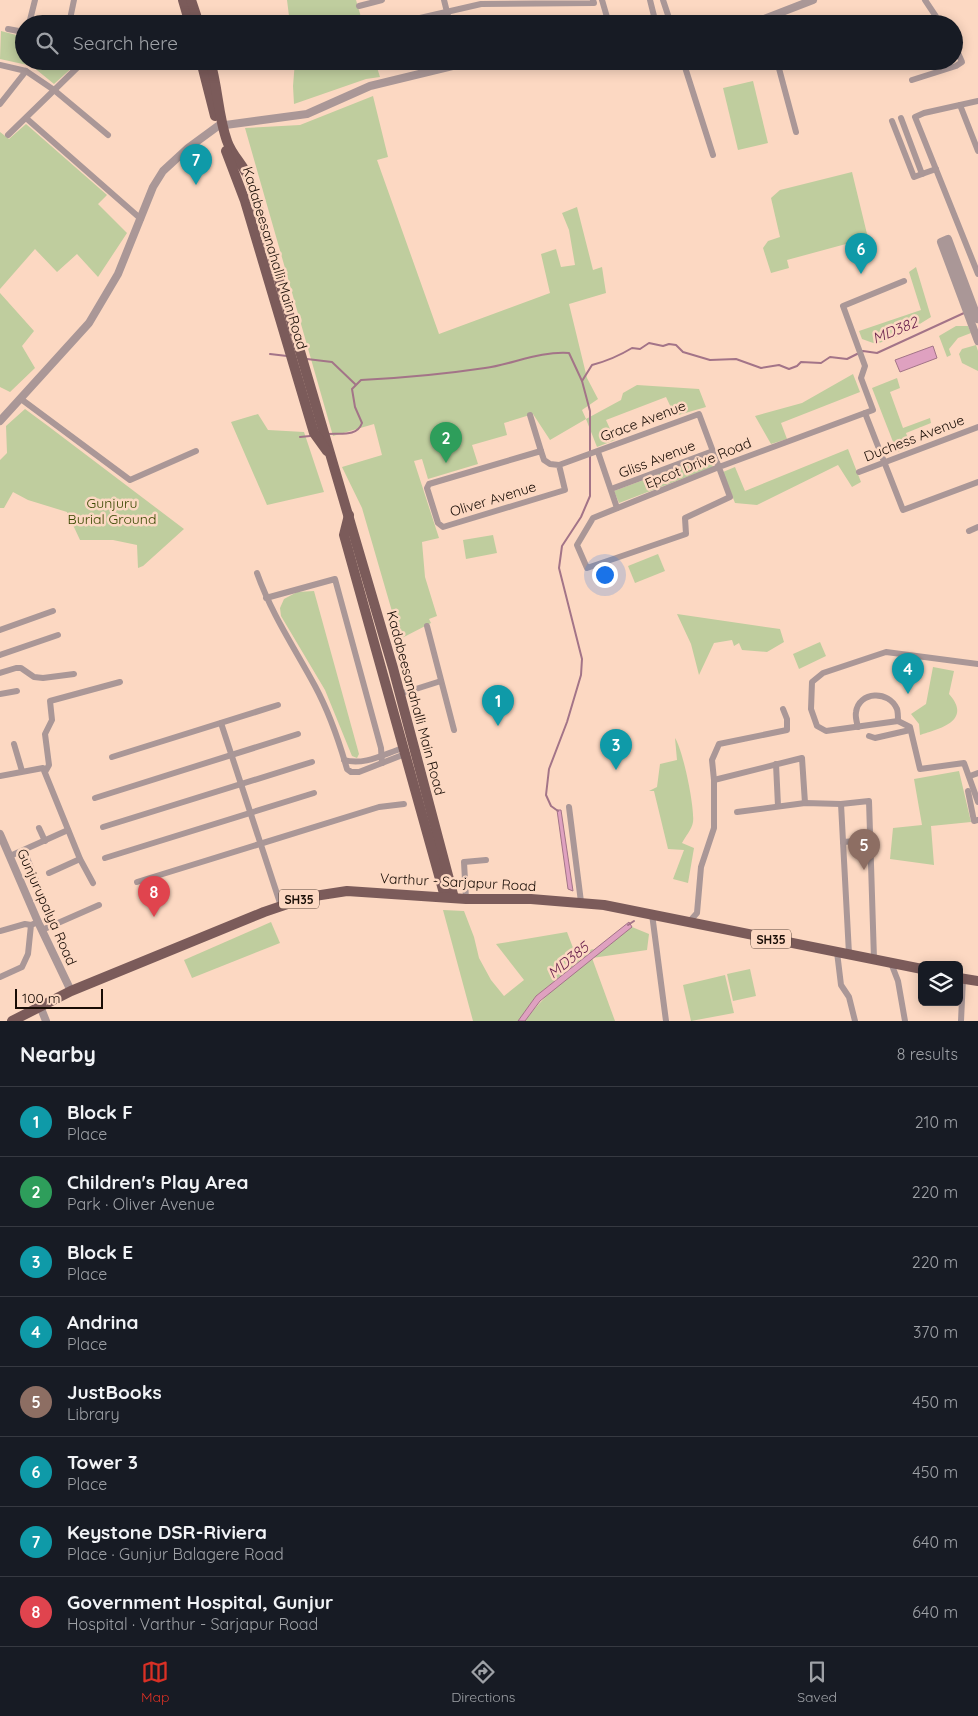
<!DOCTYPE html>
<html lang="en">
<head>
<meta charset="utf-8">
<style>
  body { margin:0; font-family:Quicksand,sans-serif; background:#242831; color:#f1f3f6 }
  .controls { position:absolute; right:15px; bottom:15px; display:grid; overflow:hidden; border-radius:8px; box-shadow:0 2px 12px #0003 }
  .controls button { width:45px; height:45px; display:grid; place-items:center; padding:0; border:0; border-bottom:1px solid #363941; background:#171b24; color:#f1f3f6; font:25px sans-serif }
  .scale { position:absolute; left:15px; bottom:12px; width:88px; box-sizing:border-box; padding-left:5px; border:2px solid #180c05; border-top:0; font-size:14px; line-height:18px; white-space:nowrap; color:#180c05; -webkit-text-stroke:4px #fcd8c2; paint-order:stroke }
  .you { position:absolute; left:604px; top:574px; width:18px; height:18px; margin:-12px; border:4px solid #fff; border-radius:50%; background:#1a73e8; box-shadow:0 0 0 8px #1a73e833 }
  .badge { display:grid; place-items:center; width:32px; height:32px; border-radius:50%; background:#d93025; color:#fff; font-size:16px; font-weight:700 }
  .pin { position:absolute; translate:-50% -41px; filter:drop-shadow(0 1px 2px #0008) }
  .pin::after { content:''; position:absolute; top:26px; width:18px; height:15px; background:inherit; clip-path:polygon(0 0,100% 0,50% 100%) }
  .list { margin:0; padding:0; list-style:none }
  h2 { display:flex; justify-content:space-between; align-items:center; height:65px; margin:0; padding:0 20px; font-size:21px }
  h2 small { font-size:16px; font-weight:400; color:#9ea1a6 }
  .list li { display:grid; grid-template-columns:32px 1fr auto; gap:15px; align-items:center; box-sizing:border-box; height:70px; padding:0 20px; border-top:1px solid #363941 }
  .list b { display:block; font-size:19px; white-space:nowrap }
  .list p { margin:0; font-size:16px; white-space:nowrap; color:#9ea1a6 }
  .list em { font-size:16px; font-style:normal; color:#9ea1a6 }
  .icon { flex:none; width:28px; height:28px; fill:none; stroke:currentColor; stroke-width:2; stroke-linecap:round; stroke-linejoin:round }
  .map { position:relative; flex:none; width:978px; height:1021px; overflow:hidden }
  .search { position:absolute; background:#171b24; box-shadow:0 2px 12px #0003; left:15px; right:15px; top:15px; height:55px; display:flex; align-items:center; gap:12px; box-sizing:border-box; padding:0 18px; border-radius:28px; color:#9ea1a6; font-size:19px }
  .sheet { height:625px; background:#171b24 }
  nav { display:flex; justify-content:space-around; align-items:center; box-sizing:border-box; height:70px; border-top:1px solid #363941; background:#171b24; font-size:14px; color:#9ea1a6 }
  nav a { display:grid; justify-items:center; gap:2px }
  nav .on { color:#d93025 }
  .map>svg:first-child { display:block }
  .green { fill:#bfcd9e }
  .water { fill:#dfa1c0; stroke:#a37488 }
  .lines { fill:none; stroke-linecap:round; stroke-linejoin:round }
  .stream { stroke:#a37488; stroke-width:2 }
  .minor { stroke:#aa9797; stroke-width:6 }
  .tertiary { stroke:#aa9797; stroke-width:8 }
  .primary { stroke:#7b5b5a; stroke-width:10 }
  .labels { text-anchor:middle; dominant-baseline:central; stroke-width:5; stroke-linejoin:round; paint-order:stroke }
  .shield { fill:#fcd8c2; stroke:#5c493e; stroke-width:1 }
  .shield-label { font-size:12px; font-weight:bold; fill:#180c05 }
  .street-label { font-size:14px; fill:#180c05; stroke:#fcd8c2 }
  .park-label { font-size:14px; fill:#3a4700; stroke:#fcd8c2 }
  .water-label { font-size:15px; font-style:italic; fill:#6e2650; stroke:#fcd8c2 }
</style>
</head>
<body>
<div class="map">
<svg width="978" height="1021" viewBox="0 0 978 1021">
  <rect width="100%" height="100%" fill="#fcd8c2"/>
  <!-- green -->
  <g class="green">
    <polygon points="287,0 356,0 363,24 290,24"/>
    <polygon points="1,31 24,37 24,61 69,61 75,65 54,84 32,66 0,59"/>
    <polygon points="295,61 375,61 380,77 366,79 294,104 293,86"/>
    <polygon points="753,81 768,143 738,150 723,88"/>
    <polygon points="373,96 388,157 377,160 439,334 550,293 541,254 556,249 561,267 575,265 569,230 562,213 577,207 593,270 602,267 606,293 569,304 587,378 598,399 582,410 586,419 621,400 623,393 637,385 699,389 706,407 675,416 666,397 606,420 615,440 597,447 586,419 550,440 533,414 504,423 507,435 472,445 478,464 428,479 422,459 414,461 439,538 422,542 425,577 437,616 429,619 431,623 400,639 362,508 342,467 382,455 374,424 333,436 245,128 300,125"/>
    <polygon points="26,124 107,195 98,204 127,233 98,277 77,254 57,272 35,249 0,289 0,132 9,139"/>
    <polygon points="852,172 868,238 787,260 789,268 771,273 763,248 768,241 780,237 771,198 780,190"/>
    <polygon points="916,267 931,317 902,335 876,344 862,339 859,331 921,310 909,272"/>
    <polygon points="0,293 34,331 22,346 35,368 10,392 0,387"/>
    <polygon points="956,326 968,326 971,333 958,338 949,349 951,355 947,357 939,336"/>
    <polygon points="976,345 978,351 978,371 962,363 959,354 962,349"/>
    <polygon points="853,374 860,392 781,423 787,439 771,444 755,416 802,403"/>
    <polygon points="897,378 900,388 890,392 903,428 930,418 931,423 906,433 911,447 897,452 872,388"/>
    <polygon points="25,409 48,426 184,529 143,566 138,568 137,545 113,540 80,540 67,512 28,500 13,492 4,508 0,508 0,460 7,453 6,426"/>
    <polygon points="258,414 268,430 304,432 324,492 267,505 231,422"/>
    <polygon points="848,449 861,482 852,487 838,465 757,505 735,503 723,472 735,467 745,491"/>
    <polygon points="708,456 713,467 619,503 614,491"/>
    <polygon points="493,535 497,553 466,559 463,540"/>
    <polygon points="658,554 665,571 635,583 628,566"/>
    <polygon points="314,591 359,754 357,758 352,756 325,690 281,616 280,608 284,599 297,592"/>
    <polygon points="677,614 780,629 784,642 767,652 742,650 739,643 734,646 732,640 714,643 699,675 691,644"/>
    <polygon points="820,642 826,656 799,669 793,654"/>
    <path d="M933 667 954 671 949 694C973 721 939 729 920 735L919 724 911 714 926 704Z"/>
    <path d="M675 738C683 750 695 808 693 822 692 829 685 837 682 843L694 848 688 883 673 879 684 850 668 849 654 791H649L657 787 660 764 677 760Z"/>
    <polygon points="959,771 971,822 931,826 934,865 890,859 893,828 922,825 914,779"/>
    <polygon points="443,910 464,911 474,937 479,958 491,980 504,996 524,980 496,944 567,932 575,953 594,949 536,996 518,1021 473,1021"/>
    <polygon points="271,922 280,943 192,978 184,960"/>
    <path d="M632 927 649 934 647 950 592 958 615 1021H525C553 983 595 956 632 927Z"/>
    <polygon points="750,969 756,996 733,1001 727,974"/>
    <polygon points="725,975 734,1013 691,1021 683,985"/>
  </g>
  <!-- water -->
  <g class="water">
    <polygon points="933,346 937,358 900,372 895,360"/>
    <polygon points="557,810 561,810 573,891 568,889"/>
    <polygon points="629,922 632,927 540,1001 525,1021 518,1021 536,996"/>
  </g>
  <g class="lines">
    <!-- stream -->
    <g class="stream">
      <polyline points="270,354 287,356"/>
      <polyline points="307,359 332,362 355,384"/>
      <path d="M328 434C341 433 357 437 362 423L355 407 352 389 361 380C402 378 445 374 485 368 513 364 540 351 569 353L582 381"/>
      <polyline points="300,437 310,436"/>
      <path d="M590 451V411L582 381 592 365C607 361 619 356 632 348L640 349 649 343 663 346 669 344 676 345 683 352 710 360 736 359 761 368 779 365 789 369 797 366 801 362 821 363 830 357 847 359 863 351 877 353 964 313"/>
      <polyline points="558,811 551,806 546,795 549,769 567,722 581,675 582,659 559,568 562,546 581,517 590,496 590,456"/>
      <polyline points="628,925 634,921"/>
    </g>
    <!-- minor -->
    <g class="minor">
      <polyline points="444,0 450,24"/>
      <polyline points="602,0 609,24"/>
      <polyline points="650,0 656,24"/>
      <polyline points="663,0 671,24"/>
      <polyline points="925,0 941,24"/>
      <polyline points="359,6 382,0"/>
      <polyline points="29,24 35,0"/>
      <polyline points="69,24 74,0"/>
      <polyline points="394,24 481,4 594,3 593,0"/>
      <polyline points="8,29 24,32"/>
      <polyline points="683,61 713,155"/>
      <polyline points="777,61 796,132"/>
      <polyline points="0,65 26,71 54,90 108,135"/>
      <polyline points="912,80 956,66 962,62 954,44"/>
      <polyline points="978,101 924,113 915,117 978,274"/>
      <polyline points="0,104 26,71"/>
      <polyline points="960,105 978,151"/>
      <polyline points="26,118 141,219"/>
      <polyline points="901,118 922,174 936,169"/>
      <polyline points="892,121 914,177 922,174"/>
      <polyline points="8,135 81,64 77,61"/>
      <polyline points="21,399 130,480 196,451"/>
      <polyline points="865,413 903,510 978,482"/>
      <polyline points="530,415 541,451"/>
      <polyline points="598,452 617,508"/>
      <polyline points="559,465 565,490 443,527 438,523 427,488 429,484 541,451 544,460 550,464 559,465 699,414 730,497 685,518 686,534 587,568 577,545 593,518 719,467 873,410 861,378 865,366 843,306 904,281"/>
      <polyline points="859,472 978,427"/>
      <polyline points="611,489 713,451"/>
      <polyline points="969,531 978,527"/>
      <path d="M257 573C272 615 294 647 315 686 329 712 339 741 347 769L351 772H359L405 754"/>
      <polyline points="266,598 335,579 381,748 382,763"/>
      <polyline points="427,626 454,730"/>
      <polyline points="0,630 53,611"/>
      <polyline points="0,655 58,635"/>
      <polyline points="978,664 886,652 823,673 812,682 811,709 817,726 826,731 898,721 910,727 920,769 964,763 978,802"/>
      <polyline points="0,673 16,668 21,668 34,677 43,678 74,674"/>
      <polyline points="0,694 17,691"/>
      <polyline points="400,694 441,681"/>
      <polyline points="221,723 281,906"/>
      <path d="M858 727C857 723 855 717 856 712 859 691 889 690 897 709 898 712 898 718 898 721"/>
      <polyline points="869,736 875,738 910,730"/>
      <polyline points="14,744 22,771"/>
      <polyline points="112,757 278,705"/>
      <path d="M344 760C364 766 384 754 403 748"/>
      <polyline points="776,764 778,806"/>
      <polyline points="45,772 49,765 45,734 52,720 50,701 120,682"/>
      <polyline points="0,776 43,768 80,859 93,883"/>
      <polyline points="970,776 978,773"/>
      <polyline points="714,780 712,760 719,744 787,730 787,719 783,709"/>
      <polyline points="968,791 974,821 978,820"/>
      <polyline points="95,798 298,734"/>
      <polyline points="841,804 849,954"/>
      <polyline points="569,807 581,902"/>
      <polyline points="737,812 805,803 841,804 869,801 874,959"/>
      <polyline points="103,827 312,762"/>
      <polyline points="39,828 45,841"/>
      <polyline points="843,842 871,840"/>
      <polyline points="24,850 53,924"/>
      <polyline points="10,856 68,830"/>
      <polyline points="105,858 314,793"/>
      <polyline points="49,873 80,859"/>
      <polyline points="137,882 379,807 404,804"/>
      <polyline points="466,899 464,862 486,860"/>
      <polyline points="652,914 666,1021"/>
      <polyline points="689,922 697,913 701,867 714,828 714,780 802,758 805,803"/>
      <polyline points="42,930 99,905"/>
      <polyline points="0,931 25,924 31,925"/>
      <polyline points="837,952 841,985 849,997 855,1021"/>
      <polyline points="891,963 898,981 905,1021"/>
      <polyline points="0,977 22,967 28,954 31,925 38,922"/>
      <polyline points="961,1021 963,978"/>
    </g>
    <!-- tertiary -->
    <g class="tertiary">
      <polyline points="751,24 813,0"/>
      <polyline points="602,61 614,64 630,61"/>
      <polyline points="978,319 948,239 941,242 978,341"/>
      <polyline points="0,421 89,323 118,274 153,187 163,171 188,148 218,126 307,114 370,86 473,61"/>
      <polyline points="0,834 38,922 71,991"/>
      <polyline points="40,1006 46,1021"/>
    </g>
    <!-- primary -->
    <g class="primary">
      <polyline points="183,0 190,24"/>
      <polyline points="191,0 199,24"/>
      <polyline points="201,61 215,116"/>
      <path d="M210 61C218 87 218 116 227 141 232 156 245 166 250 181L393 668 454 898"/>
      <polyline points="226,151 245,201 314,433 327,451"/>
      <polyline points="349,515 344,535 445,897"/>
      <polyline points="959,978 978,981"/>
      <polyline points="12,1021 71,991 264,912 308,897 347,891 466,899 531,899 604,905 922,969"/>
    </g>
  </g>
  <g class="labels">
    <!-- shield labels -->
    <g class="shield">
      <rect x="279" y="889.5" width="40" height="19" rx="4"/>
      <rect x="751" y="929.5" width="40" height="19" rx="4"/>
    </g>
    <g class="shield-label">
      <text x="299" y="899">SH35</text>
      <text x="771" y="939">SH35</text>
    </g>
    <!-- street labels -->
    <g class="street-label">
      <text transform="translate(275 258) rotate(73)">Kadabeesanahalli Main Road</text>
      <text transform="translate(643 421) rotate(-21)">Grace Avenue</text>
      <text transform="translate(914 438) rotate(-21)">Duchess Avenue</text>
      <text transform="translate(657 459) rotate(-21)">Gliss Avenue</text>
      <text transform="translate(698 463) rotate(-22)">Epcot Drive Road</text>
      <text transform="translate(493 499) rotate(-17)">Oliver Avenue</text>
      <text transform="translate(416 703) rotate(75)">Kadabeesanahalli Main Road</text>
      <text transform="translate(458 882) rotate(3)">Varthur - Sarjapur Road</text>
      <text transform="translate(47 907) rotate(66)">Gunjurupalya Road</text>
    </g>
    <!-- park labels -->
    <g class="park-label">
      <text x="112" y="503">Gunjuru<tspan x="112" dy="16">Burial Ground</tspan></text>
    </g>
    <!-- water labels -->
    <g class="water-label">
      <text transform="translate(895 330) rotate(-22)">MD382</text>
      <text transform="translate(568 960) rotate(-39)">MD385</text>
    </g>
  </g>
</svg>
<div class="controls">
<button><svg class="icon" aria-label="layers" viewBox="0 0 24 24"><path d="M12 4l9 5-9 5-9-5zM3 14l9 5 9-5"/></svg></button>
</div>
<div class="scale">100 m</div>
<div class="you"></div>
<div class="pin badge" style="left:498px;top:726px;background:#0f9aa8">1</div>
<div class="pin badge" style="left:446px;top:463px;background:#2e9e5b">2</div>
<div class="pin badge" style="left:616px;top:770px;background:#0f9aa8">3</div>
<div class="pin badge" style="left:908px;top:694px;background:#0f9aa8">4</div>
<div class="pin badge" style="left:864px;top:870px;background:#8d6e63">5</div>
<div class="pin badge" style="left:861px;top:274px;background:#0f9aa8">6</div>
<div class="pin badge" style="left:196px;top:185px;background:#0f9aa8">7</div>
<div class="pin badge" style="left:154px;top:917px;background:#e0444e">8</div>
<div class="search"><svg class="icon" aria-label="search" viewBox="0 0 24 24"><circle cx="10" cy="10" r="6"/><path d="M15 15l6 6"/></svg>Search here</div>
</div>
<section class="sheet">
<h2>Nearby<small>8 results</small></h2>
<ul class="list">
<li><span class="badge" style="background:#0f9aa8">1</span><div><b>Block F</b><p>Place</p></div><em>210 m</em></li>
<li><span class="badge" style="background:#2e9e5b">2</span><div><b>Children's Play Area</b><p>Park · Oliver Avenue</p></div><em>220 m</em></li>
<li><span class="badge" style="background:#0f9aa8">3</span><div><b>Block E</b><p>Place</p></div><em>220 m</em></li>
<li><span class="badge" style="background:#0f9aa8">4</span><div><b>Andrina</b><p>Place</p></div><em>370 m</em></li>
<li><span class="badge" style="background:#8d6e63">5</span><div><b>JustBooks</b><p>Library</p></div><em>450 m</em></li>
<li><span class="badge" style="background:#0f9aa8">6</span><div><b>Tower 3</b><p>Place</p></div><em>450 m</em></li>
<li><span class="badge" style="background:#0f9aa8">7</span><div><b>Keystone DSR-Riviera</b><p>Place · Gunjur Balagere Road</p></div><em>640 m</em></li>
<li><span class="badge" style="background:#e0444e">8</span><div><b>Government Hospital, Gunjur</b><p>Hospital · Varthur - Sarjapur Road</p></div><em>640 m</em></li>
</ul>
</section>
<nav>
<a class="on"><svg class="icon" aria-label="map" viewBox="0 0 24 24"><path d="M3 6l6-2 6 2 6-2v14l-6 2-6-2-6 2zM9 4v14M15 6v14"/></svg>Map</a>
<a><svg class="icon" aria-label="directions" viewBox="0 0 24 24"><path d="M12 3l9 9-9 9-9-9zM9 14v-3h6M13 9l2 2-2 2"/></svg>Directions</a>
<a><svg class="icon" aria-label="saved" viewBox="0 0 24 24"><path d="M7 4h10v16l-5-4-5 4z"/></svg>Saved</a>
</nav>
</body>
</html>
